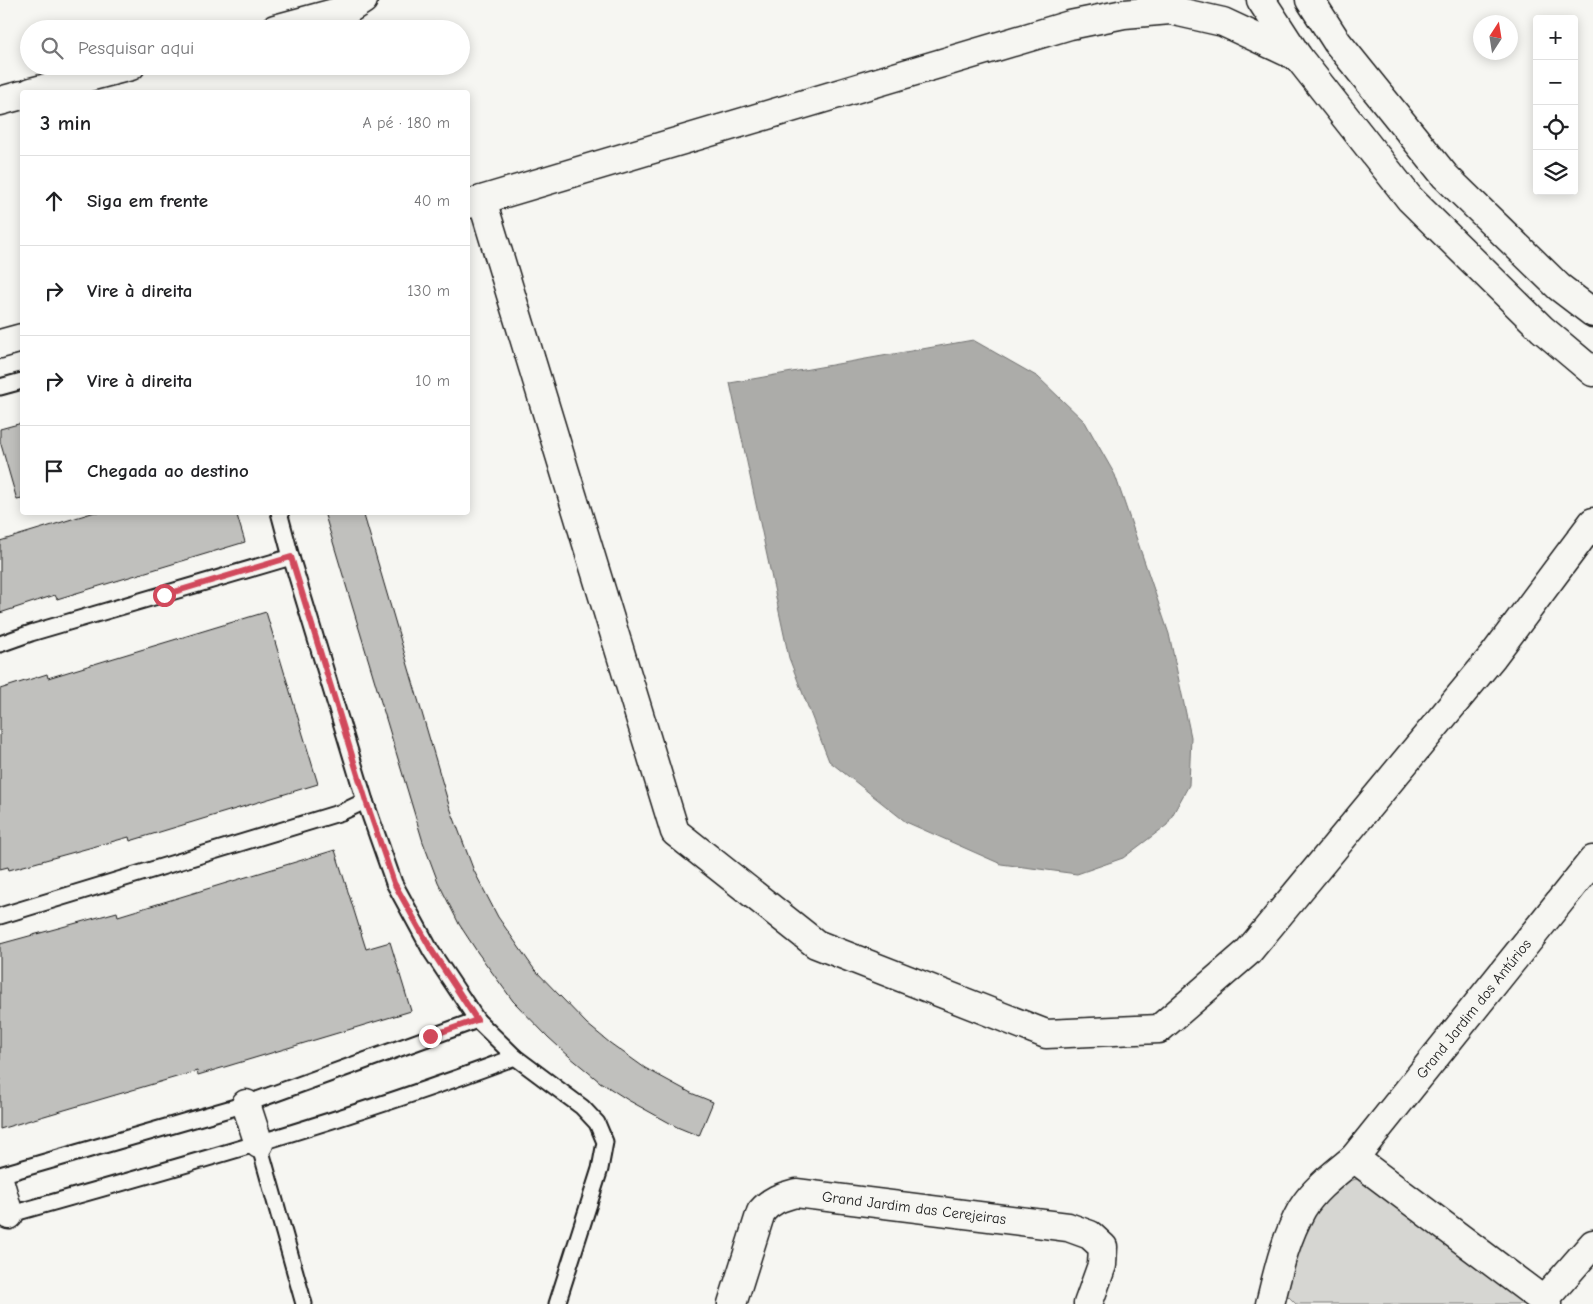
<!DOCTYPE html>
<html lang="pt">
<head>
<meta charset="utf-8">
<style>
  body { margin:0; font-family:"Comic Neue",sans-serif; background:#f6f6f6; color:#202124 }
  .controls { position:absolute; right:15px; top:15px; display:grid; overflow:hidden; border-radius:5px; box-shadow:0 2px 12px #0003 }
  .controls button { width:45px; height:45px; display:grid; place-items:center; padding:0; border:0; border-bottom:1px solid #e0e0e0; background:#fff; color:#202124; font:25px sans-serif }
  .compass { position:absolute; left:1473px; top:15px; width:45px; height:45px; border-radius:50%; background:#fff; box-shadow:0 2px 12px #0003; rotate:12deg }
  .stop { position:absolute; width:15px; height:15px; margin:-11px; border:4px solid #d1495b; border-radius:50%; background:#fff }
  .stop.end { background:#d1495b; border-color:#fff; box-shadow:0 1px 5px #0008 }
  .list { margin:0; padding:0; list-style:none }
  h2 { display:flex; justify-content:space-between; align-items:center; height:65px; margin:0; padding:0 20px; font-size:21px }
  h2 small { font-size:16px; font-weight:400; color:#757577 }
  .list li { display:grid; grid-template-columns:32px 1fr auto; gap:15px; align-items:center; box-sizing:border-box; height:90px; padding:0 20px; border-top:1px solid #e0e0e0 }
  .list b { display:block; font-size:19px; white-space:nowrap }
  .list em { font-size:16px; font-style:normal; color:#757577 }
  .icon { flex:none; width:28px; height:28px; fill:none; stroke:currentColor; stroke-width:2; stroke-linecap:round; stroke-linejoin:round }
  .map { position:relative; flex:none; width:1593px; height:1304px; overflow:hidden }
  .search { position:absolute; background:#fff; box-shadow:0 2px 12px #0003; left:20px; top:20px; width:450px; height:55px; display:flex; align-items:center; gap:12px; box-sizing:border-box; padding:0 18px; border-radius:28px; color:#757577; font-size:19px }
  .panel { position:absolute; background:#fff; box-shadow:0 2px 12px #0003; left:20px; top:90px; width:450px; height:425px; border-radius:5px }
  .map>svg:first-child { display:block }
  .green { fill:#d6d6d2; stroke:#797977 }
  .water { fill:#acaca9; stroke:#727271 }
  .building { fill:#c0c0bd; stroke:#1c1c1c }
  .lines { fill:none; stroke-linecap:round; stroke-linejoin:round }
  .lane-casing { stroke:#1c1c1c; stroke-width:19 }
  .street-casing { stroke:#1c1c1c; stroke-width:31 }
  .secondary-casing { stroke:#1c1c1c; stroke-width:31 }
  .lane { stroke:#f6f6f2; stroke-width:15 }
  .street { stroke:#f6f6f2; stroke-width:28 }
  .secondary { stroke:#f6f6f2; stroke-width:28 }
  .route { stroke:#d1495b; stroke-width:6 }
  .labels { text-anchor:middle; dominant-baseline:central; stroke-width:5; stroke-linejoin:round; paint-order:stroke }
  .street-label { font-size:15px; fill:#1c1c1c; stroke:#f6f6f2 }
</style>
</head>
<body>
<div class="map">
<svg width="1593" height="1304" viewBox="0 0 1593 1304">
  <rect width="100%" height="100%" fill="#f6f6f2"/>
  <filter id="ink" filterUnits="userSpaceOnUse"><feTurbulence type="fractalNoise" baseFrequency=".02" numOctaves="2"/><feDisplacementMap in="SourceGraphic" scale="10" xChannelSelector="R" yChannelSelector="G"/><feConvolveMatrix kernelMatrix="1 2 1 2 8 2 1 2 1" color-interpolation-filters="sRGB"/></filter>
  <g filter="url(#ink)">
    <!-- green -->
    <polygon class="green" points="1360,1178 1382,1183 1524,1304 1296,1304 1286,1294 1305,1216 1339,1184"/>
    <!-- water -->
    <polygon class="water" points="973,340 1038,377 1085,422 1115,475 1169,634 1191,737 1189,785 1167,825 1123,858 1077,874 1001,864 906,822 829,761 789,658 730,383"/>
    <!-- building -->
    <g class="building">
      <polygon points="22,423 22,499 17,500 0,441 0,429"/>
      <polygon points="95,512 236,512 245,542 70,595 57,599 55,595 0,613 0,541"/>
      <polygon points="324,512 363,512 449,805 474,871 498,917 534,969 587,1024 610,1043 645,1068 691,1093 713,1102 699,1136 677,1127 628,1100 600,1082 570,1057 548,1037 513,1001 478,953 459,924 438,882 423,842"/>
      <polygon points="266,612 318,784 130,841 129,837 9,870 8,867 0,869 0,689 47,674 48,678"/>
      <polygon points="335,850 366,949 390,942 411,1011 198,1075 197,1071 0,1129 0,944 117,912 118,916"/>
    </g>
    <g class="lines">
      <defs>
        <g id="lane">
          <polyline points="0,387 22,381"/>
          <polyline points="279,512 291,557 365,801 394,883 431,951 477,1020 515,1057 582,1107 597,1123 605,1142 600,1169 557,1304"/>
          <polyline points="0,644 31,633 291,557"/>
          <polyline points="0,916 342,812 365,801"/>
          <polyline points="259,1144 304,1304"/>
          <polyline points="0,1175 246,1104 477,1020"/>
          <path d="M4 1216C176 1168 348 1120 515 1057"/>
        </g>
        <g id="street">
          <polyline points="275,29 349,9 363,0"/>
          <polyline points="31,92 131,66"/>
          <polyline points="0,101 22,95"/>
          <polyline points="482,200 675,832 816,944 1046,1034 1159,1029 1248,952 1493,656 1593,522"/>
          <polyline points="246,1104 259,1144"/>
          <polyline points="1354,1158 1548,1304"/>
          <polyline points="0,1183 9,1215"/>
          <polyline points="1544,1300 1593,1244"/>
          <path id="s1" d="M732 1304 761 1212C771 1200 781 1197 796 1193L1068 1227 1090 1235 1103 1247 1102 1265 1088 1304"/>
          <path id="s2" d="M1270 1304C1278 1272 1285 1239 1302 1209 1314 1189 1336 1173 1354 1158L1593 860"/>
        </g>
        <g id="secondary">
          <polyline points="1261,0 1298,57 1410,199 1542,329 1593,372"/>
          <polyline points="1310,0 1337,42 1445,176 1559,287 1593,313"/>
          <polyline points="468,204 1070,25 1124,14 1170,10 1223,22 1298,57"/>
          <polyline points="0,344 22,338"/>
        </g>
      </defs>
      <!-- lane casing -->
      <use href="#lane" class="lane-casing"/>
      <!-- street casing -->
      <use href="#street" class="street-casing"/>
      <!-- secondary casing -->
      <use href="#secondary" class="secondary-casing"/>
      <!-- lane -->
      <use href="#lane" class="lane"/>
      <!-- street -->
      <use href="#street" class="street"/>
      <!-- secondary -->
      <use href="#secondary" class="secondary"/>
    </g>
  </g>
  <g class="lines" filter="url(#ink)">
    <!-- route -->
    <polyline class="route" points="164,595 291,557 366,801 394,883 432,951 477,1020 430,1036"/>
  </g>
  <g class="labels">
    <!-- street labels -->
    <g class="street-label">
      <text stroke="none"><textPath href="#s2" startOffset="365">Grand Jardim dos Antúrios</textPath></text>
      <text stroke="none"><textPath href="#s1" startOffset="256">Grand Jardim das Cerejeiras</textPath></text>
    </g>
  </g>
</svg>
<div class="controls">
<button>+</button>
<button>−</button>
<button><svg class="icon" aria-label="locate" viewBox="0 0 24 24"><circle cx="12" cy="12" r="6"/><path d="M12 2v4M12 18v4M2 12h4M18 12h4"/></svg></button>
<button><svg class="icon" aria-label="layers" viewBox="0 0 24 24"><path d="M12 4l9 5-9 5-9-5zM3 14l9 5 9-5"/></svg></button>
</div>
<svg class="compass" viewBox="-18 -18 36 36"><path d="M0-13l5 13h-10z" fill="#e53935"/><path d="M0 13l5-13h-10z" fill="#757577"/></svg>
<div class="stop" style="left:164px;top:595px"></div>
<div class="stop end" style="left:430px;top:1036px"></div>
<div class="search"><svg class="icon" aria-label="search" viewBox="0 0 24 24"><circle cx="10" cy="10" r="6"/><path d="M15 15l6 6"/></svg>Pesquisar aqui</div>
<section class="panel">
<h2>3 min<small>A pé · 180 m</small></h2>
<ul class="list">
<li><svg class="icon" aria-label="ahead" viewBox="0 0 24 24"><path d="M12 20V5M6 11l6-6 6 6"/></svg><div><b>Siga em frente</b></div><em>40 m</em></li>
<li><svg class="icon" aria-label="right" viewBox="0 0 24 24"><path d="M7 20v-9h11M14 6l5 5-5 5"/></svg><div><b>Vire à direita</b></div><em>130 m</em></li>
<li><svg class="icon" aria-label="right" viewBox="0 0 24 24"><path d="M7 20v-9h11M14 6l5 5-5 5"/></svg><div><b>Vire à direita</b></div><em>10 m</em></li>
<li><svg class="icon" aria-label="arrive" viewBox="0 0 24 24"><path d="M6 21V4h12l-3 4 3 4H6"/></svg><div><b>Chegada ao destino</b></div></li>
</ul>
</section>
</div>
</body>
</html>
